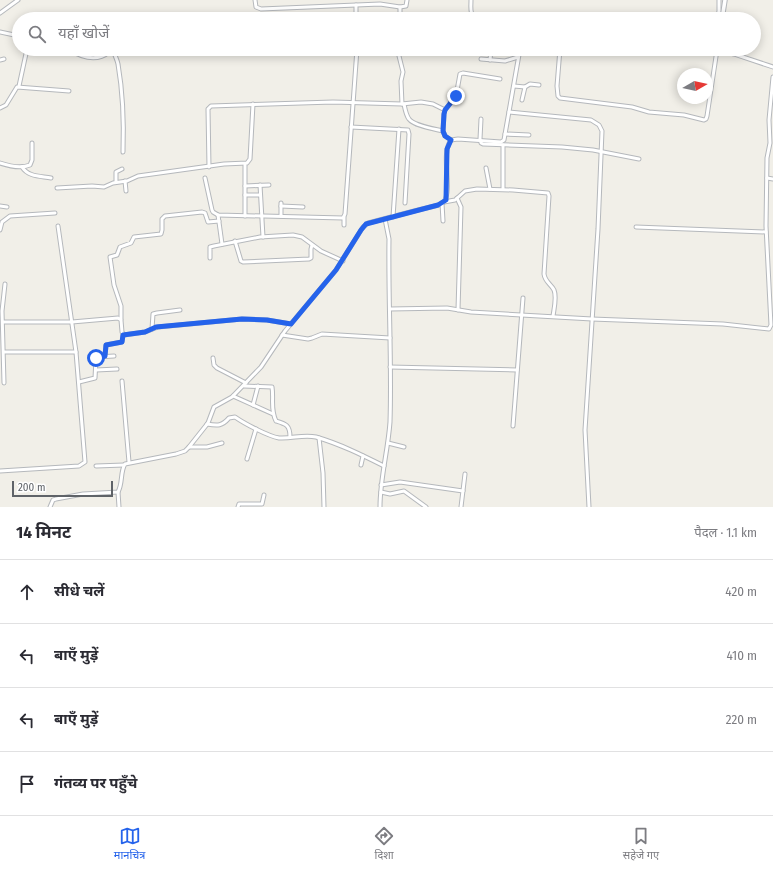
<!DOCTYPE html>
<html lang="hi">
<head>
<meta charset="utf-8">
<style>
  body { margin:0; font-family:"Fira Sans Condensed","Noto Sans Devanagari",sans-serif; background:#f2f2f3; color:#2b2b33 }
  .compass { position:absolute; left:677px; top:68px; width:36px; height:36px; border-radius:50%; background:#fff; box-shadow:0 2px 10px #0003; rotate:81deg }
  .scale { position:absolute; left:12px; bottom:10px; width:101px; box-sizing:border-box; padding-left:4px; border:2px solid #5f6368; border-top:0; font-size:11px; line-height:14px; white-space:nowrap; color:#5f6368; -webkit-text-stroke:3px #fff; paint-order:stroke }
  .stop { position:absolute; width:12px; height:12px; margin:-9px; border:3px solid #2563eb; border-radius:50%; background:#fff }
  .stop.end { background:#2563eb; border-color:#fff; box-shadow:0 1px 4px #0008 }
  .list { margin:0; padding:0; list-style:none }
  h2 { display:flex; justify-content:space-between; align-items:center; height:52px; margin:0; padding:0 16px; font-size:17px }
  h2 small { font-size:13px; font-weight:400; color:#7c7c81 }
  .list li { display:grid; grid-template-columns:26px 1fr auto; gap:12px; align-items:center; box-sizing:border-box; height:64px; padding:0 16px; border-top:1px solid #e1e1e2 }
  .list b { display:block; font-size:15px; white-space:nowrap }
  .list em { font-size:13px; font-style:normal; color:#7c7c81 }
  .icon { flex:none; width:22px; height:22px; fill:none; stroke:currentColor; stroke-width:2; stroke-linecap:round; stroke-linejoin:round }
  .map { position:relative; flex:none; width:773px; height:507px; overflow:hidden }
  .search { position:absolute; background:#fff; box-shadow:0 2px 10px #0003; left:12px; right:12px; top:12px; height:44px; display:flex; align-items:center; gap:10px; box-sizing:border-box; padding:0 14px; border-radius:22px; color:#7c7c81; font-size:15px }
  .sheet { height:308px; background:#fff }
  nav { display:flex; justify-content:space-around; align-items:center; box-sizing:border-box; height:56px; border-top:1px solid #e1e1e2; background:#fff; font-size:11px; color:#7c7c81 }
  nav a { display:grid; justify-items:center; gap:2px }
  nav .on { color:#2563eb }
  .map>svg:first-child { display:block }
  .lines { fill:none; stroke-linecap:round; stroke-linejoin:round }
  .minor-casing { stroke:#b5b8bc; stroke-width:5 }
  .tertiary-casing { stroke:#b5b8bc; stroke-width:5.5 }
  .minor { stroke:#fff; stroke-width:3 }
  .tertiary { stroke:#fff; stroke-width:3.5 }
  .route { stroke:#2563eb; stroke-width:5 }
</style>
</head>
<body>
<div class="map">
<svg width="773" height="507" viewBox="0 0 773 507">
  <rect width="100%" height="100%" fill="#f1efe8"/>
  <g class="lines">
    <defs>
      <g id="minor">
        <polyline points="255,0 256,7 261,9 380,4 400,7 406,6 407,0"/>
        <path d="M471 0C471 9 469 15 478 19"/>
        <polyline points="356,5 356,19"/>
        <polyline points="0,13 18,0"/>
        <polyline points="400,19 400,7"/>
        <polyline points="559,19 559,15"/>
        <polyline points="717,19 719,11 719,0"/>
        <polyline points="0,32 19,36"/>
        <path d="M68 49C81 57 97 62 109 52L114 54"/>
        <path d="M113 49C114 54 117 59 118 64 123 93 124 123 123 152"/>
        <polyline points="399,49 399,56 403,72 401,81 402,104"/>
        <polyline points="560,49 557,86 558,96 560,98 632,107 649,112 684,115 704,120 706,119 707,116 717,50"/>
        <polyline points="716,49 734,54 773,67"/>
        <polyline points="481,59 505,61 518,57"/>
        <polyline points="0,60 4,59"/>
        <polyline points="490,60 491,49"/>
        <polyline points="19,86 27,49"/>
        <polyline points="514,86 525,87 530,84 539,85"/>
        <polyline points="522,100 525,87"/>
        <path d="M404 104C405 109 406 115 409 119 414 126 435 129 443 131"/>
        <polyline points="0,108 6,105 17,87 69,91"/>
        <polyline points="509,112 591,120 599,125 602,131 598,229 585,430 589,507"/>
        <polyline points="481,119 480,139 481,143 483,144 562,147 593,150 639,159"/>
        <polyline points="351,127 408,130 409,134 405,203"/>
        <polyline points="505,134 529,135"/>
        <polyline points="451,140 445,136 443,131 444,114 445,110 456,96 460,74 463,73 500,79"/>
        <path d="M0 163C9 166 20 169 30 165L32 160V143"/>
        <path d="M22 167C28 177 41 176 51 178"/>
        <polyline points="209,167 208,109 211,106 333,102 402,104 421,102 433,104 445,110"/>
        <polyline points="486,168 490,189"/>
        <polyline points="205,178 212,210 213,212 218,215 343,218 345,214 357,49"/>
        <polyline points="767,178 773,179"/>
        <polyline points="125,181 126,191"/>
        <polyline points="116,182 116,172 122,169"/>
        <polyline points="260,185 263,237"/>
        <polyline points="245,186 269,185"/>
        <polyline points="57,188 92,186 104,187 113,183 127,181 138,176 224,164 247,163 250,159 253,104"/>
        <polyline points="503,189 503,145"/>
        <polyline points="245,195 260,195"/>
        <polyline points="457,198 461,207 458,310"/>
        <path d="M444 202 455 200 465 191 477 189 513 190 548 193 549 196 544 274C545 282 551 284 554 290 557 297 554 309 553 316"/>
        <polyline points="442,203 443,221"/>
        <polyline points="0,206 7,207"/>
        <polyline points="281,206 303,207"/>
        <polyline points="218,215 222,244"/>
        <polyline points="245,216 245,164"/>
        <polyline points="281,216 281,203"/>
        <polyline points="393,217 399,129"/>
        <polyline points="344,225 344,217"/>
        <polyline points="636,227 766,232"/>
        <polyline points="0,230 2,222 10,216 55,213"/>
        <polyline points="235,241 241,261 243,262 309,259 311,258 311,249 312,245"/>
        <polyline points="210,258 210,247 214,246 260,237 293,235 302,237 321,251 343,261"/>
        <polyline points="390,309 447,308 471,312 592,319 723,324 769,329 771,325 766,226 767,158 770,143 769,120 773,77"/>
        <polyline points="121,319 121,306 114,285 110,257 117,255 120,247 131,243 134,237 161,234 162,230 162,219 165,216 202,212 205,213 208,222 219,221"/>
        <polyline points="3,322 72,322 118,318 121,320 122,332 124,335 145,332 158,327 242,319 267,320 291,324"/>
        <polyline points="152,329 153,314 157,313 180,310"/>
        <polyline points="282,335 308,339 312,338 322,334 390,338"/>
        <polyline points="4,352 76,352"/>
        <polyline points="105,356 106,345 122,342 123,335"/>
        <polyline points="213,358 214,365 217,368 246,383"/>
        <polyline points="390,367 517,370"/>
        <polyline points="96,370 117,369"/>
        <polyline points="122,381 129,462"/>
        <polyline points="79,382 95,378 96,359 97,357 114,356"/>
        <polyline points="4,383 2,311 5,284"/>
        <path d="M244 386 272 387C274 399 270 409 276 421 286 424 290 425 290 437"/>
        <polyline points="233,396 273,414"/>
        <polyline points="253,405 258,386"/>
        <path d="M207 424C218 426 222 426 229 418L235 417C245 424 268 436 279 438 292 439 303 434 316 437 340 444 362 455 384 466"/>
        <polyline points="513,426 523,298"/>
        <polyline points="319,438 323,473 324,507"/>
        <polyline points="388,443 404,447"/>
        <polyline points="189,447 207,447 222,443"/>
        <polyline points="247,459 256,429"/>
        <polyline points="361,465 363,456"/>
        <polyline points="96,466 124,465"/>
        <polyline points="0,471 79,466 85,462 76,352 58,226"/>
        <polyline points="381,485 400,482 463,491"/>
        <polyline points="118,492 119,507"/>
        <polyline points="381,492 390,494 404,491 426,507"/>
        <path d="M50 507 53 500 56 499 83 494 118 492C123 483 120 472 125 464L176 454 185 451 189 447 208 423 214 407 232 397 261 367 285 331 336 270 363 227 368 223 418 210 439 205 444 202C453 187 440 155 451 140L458 139 501 142 504 140 520 49"/>
        <polyline points="238,507 239,504 262,504 264,495"/>
        <path d="M380 507C380 478 388 451 390 422 392 361 388 300 389 239L385 219"/>
        <polyline points="461,507 465,474"/>
      </g>
      <g id="tertiary">
        <polyline points="722,19 725,0"/>
        <polyline points="717,50 717,49"/>
      </g>
    </defs>
    <!-- minor casing -->
    <use href="#minor" class="minor-casing"/>
    <!-- tertiary casing -->
    <use href="#tertiary" class="tertiary-casing"/>
    <!-- minor -->
    <use href="#minor" class="minor"/>
    <!-- tertiary -->
    <use href="#tertiary" class="tertiary"/>
  </g>
  <g class="lines">
    <!-- route -->
    <polyline class="route" points="96,358 105,356 106,345 122,342 123,335 145,332 156,327 242,319 267,320 291,324 336,270 361,230 366,224 438,205 446,200 447,149 451,140 445,136 443,131 444,114 445,110 456,96"/>
  </g>
</svg>
<svg class="compass" viewBox="-18 -18 36 36"><path d="M0-13l5 13h-10z" fill="#e53935"/><path d="M0 13l5-13h-10z" fill="#7c7c81"/></svg>
<div class="scale">200 m</div>
<div class="stop" style="left:96px;top:358px"></div>
<div class="stop end" style="left:456px;top:96px"></div>
<div class="search"><svg class="icon" aria-label="search" viewBox="0 0 24 24"><circle cx="10" cy="10" r="6"/><path d="M15 15l6 6"/></svg>यहाँ खोजें</div>
</div>
<section class="sheet">
<h2>14 मिनट<small>पैदल · 1.1 km</small></h2>
<ul class="list">
<li><svg class="icon" aria-label="ahead" viewBox="0 0 24 24"><path d="M12 20V5M6 11l6-6 6 6"/></svg><div><b>सीधे चलें</b></div><em>420 m</em></li>
<li><svg class="icon" aria-label="left" viewBox="0 0 24 24"><path d="M17 20v-9H6M10 6l-5 5 5 5"/></svg><div><b>बाएँ मुड़ें</b></div><em>410 m</em></li>
<li><svg class="icon" aria-label="left" viewBox="0 0 24 24"><path d="M17 20v-9H6M10 6l-5 5 5 5"/></svg><div><b>बाएँ मुड़ें</b></div><em>220 m</em></li>
<li><svg class="icon" aria-label="arrive" viewBox="0 0 24 24"><path d="M6 21V4h12l-3 4 3 4H6"/></svg><div><b>गंतव्य पर पहुँचे</b></div></li>
</ul>
</section>
<nav>
<a class="on"><svg class="icon" aria-label="map" viewBox="0 0 24 24"><path d="M3 6l6-2 6 2 6-2v14l-6 2-6-2-6 2zM9 4v14M15 6v14"/></svg>मानचित्र</a>
<a><svg class="icon" aria-label="directions" viewBox="0 0 24 24"><path d="M12 3l9 9-9 9-9-9zM9 14v-3h6M13 9l2 2-2 2"/></svg>दिशा</a>
<a><svg class="icon" aria-label="saved" viewBox="0 0 24 24"><path d="M7 4h10v16l-5-4-5 4z"/></svg>सहेजे गए</a>
</nav>
</body>
</html>
